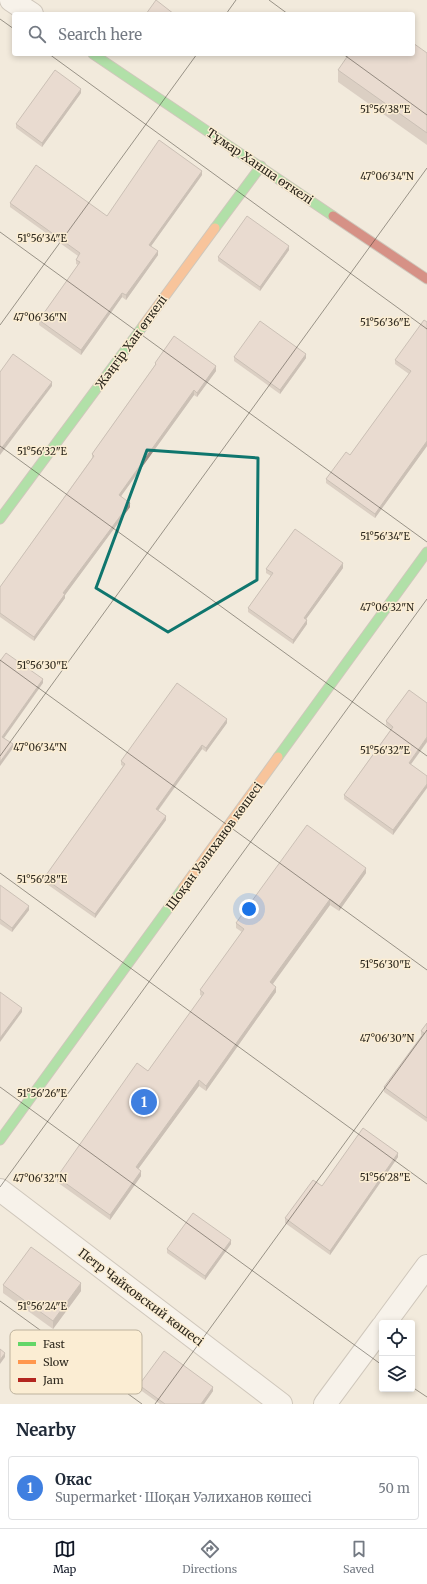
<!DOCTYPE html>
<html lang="en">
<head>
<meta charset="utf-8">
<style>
  body { margin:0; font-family:Merriweather,serif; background:#f6f6f7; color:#1f2937 }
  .controls { position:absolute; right:12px; bottom:12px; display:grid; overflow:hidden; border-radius:4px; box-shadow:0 2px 6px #0003 }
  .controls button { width:36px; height:36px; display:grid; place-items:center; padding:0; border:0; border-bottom:1px solid #e0e1e3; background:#fff; color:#1f2937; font:20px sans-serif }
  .you { position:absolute; left:249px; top:909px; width:14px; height:14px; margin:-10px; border:3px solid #fff; border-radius:50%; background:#1a73e8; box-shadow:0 0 0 6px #1a73e833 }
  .badge { display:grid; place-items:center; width:26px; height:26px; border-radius:50%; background:#111827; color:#fff; font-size:13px; font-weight:700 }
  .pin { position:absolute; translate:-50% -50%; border:2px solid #fff; box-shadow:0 1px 4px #0006 }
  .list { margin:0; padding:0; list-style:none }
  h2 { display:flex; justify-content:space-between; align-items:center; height:52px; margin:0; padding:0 16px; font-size:17px }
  h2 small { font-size:13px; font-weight:400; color:#747a83 }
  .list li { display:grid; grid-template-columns:26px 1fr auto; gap:12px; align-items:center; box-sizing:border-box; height:64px; margin:0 8px 8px; padding:0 8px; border:1px solid #e0e1e3; border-radius:4px }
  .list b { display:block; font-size:15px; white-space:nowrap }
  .list p { margin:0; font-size:13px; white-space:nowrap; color:#747a83 }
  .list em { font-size:13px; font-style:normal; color:#747a83 }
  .icon { flex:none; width:22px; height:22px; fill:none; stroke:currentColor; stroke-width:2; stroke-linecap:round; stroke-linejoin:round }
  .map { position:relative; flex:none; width:427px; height:1404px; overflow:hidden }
  .search { position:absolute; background:#fff; box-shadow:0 2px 6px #0003; left:12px; right:12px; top:12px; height:44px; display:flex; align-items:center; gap:10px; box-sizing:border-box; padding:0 14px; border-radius:4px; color:#747a83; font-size:15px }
  .sheet { height:124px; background:#fff }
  nav { display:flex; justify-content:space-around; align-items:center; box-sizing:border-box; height:56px; border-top:1px solid #e0e1e3; background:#fff; font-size:11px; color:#747a83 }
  nav a { display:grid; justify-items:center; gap:2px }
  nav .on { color:#111827 }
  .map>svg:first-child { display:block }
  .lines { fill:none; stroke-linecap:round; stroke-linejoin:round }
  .street-casing { stroke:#a49e93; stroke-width:24 }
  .fast-casing { stroke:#a49e93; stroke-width:11 }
  .slow-casing { stroke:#a49e93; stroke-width:11 }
  .jam-casing { stroke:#a49e93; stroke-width:11 }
  .street { stroke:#fdfcfa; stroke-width:22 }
  .fast { stroke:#63d668; stroke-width:9 }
  .slow { stroke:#ff974d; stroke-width:9 }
  .jam { stroke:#b3261e; stroke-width:9 }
  .wall { fill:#beafa5 }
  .shaded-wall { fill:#9b8e86 }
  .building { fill:#ddcbc0; stroke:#9b8e86 }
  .marked { fill:none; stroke:#0f766e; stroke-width:3; stroke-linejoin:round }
  .ticks { fill:none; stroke:#2d281e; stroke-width:1; stroke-opacity:0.45 }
  .labels { text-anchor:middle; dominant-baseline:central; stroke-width:3; stroke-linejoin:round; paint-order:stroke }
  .street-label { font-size:12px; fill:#2d281e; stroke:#fbedd3 }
  .key { fill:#fbedd3; stroke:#bdb29d; stroke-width:1 }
  .key-label { font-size:11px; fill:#2d281e }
  .ticks-label { font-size:10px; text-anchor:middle; fill:#2d281e; stroke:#fbedd3; stroke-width:3; stroke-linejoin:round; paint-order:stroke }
</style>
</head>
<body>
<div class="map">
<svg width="427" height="1404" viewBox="0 0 427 1404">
  <rect width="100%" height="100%" fill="#f2eadc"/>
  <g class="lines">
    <defs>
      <g id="street">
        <polyline points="11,0 32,14"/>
        <polyline points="0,1190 281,1404"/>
        <polyline points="385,1323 427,1266"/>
        <polyline points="325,1404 382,1327"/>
      </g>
      <g id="fast">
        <polyline points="93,54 333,216"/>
        <polyline points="215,228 261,166"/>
        <polyline points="0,519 143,326"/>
        <polyline points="278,757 427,552"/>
        <polyline points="0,1140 183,888"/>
      </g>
      <g id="slow">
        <polyline points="143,326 215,228"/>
        <polyline points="183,888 278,757"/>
      </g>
      <polyline id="jam" points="333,216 427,279"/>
    </defs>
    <!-- street casing -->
    <use href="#street" class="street-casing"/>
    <!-- fast casing -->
    <use href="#fast" class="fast-casing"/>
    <!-- slow casing -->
    <use href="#slow" class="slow-casing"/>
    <!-- jam casing -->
    <use href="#jam" class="jam-casing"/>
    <!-- street -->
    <use href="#street" class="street"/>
    <!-- fast -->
    <use href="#fast" class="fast"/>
    <!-- slow -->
    <use href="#slow" class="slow"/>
    <!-- jam -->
    <use href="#jam" class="jam"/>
  </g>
  <!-- wall -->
  <g class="wall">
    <polygon points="427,53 427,145 338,82 338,70"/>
    <polygon points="81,93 42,147 16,128 16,124"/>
    <polygon points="202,175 151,246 158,255 126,300 122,297 81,355 39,325 39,320 78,265 76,264 76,260 78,256 10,207 10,203 107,216"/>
    <polygon points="289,250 260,291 218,261 218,257"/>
    <polygon points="427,322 427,446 375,518 326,483 326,479 350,455 409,374 395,364 395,360"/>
    <polygon points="234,357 306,358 280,394 234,361"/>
    <polygon points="155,363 216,371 197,397 194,395 121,496 130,507 65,595 65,598 34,641 0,617 0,587 92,458 92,454 155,365"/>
    <polygon points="343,568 306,619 307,624 293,644 248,612 248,608 271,576 266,573 266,569"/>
    <polygon points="409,690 411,764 393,835 344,799 344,795 391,729 386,725 386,721"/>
    <polygon points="227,723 206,752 202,749 158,811 166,820 95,918 44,882 44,878 123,766 121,765 121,761"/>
    <polygon points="366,873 339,911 330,905 272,984 276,992 206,1091 199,1086 138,1169 141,1176 110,1220 57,1182 57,1177 148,1071 202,996 200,995 200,990 242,932 236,928 236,923"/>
    <polygon points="0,885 29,910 12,932 0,924"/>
    <polygon points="427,1023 427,1122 384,1092 384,1087 422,1035 421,1035 421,1031"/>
    <polygon points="398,1157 330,1255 285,1223 285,1218"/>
    <polygon points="231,1244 205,1280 167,1253 167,1249"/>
    <polygon points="3,1285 81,1291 53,1329 3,1293"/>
    <polygon points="139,1385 213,1391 204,1404 160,1404 139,1389"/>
  </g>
  <!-- shaded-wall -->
  <g class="shaded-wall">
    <polygon points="81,89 81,93 42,147 42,143"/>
    <polygon points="202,171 202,175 149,249 149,245"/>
    <polygon points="289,246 289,250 260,291 260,287"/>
    <polygon points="158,251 158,255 126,300 126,295"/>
    <polygon points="122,293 122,297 81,355 81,350"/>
    <polygon points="306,354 306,358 280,394 280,390"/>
    <polygon points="216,366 216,371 197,397 197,393"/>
    <polygon points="52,382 52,386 0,455 0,450"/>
    <polygon points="194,390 194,395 119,499 119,495"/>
    <polygon points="427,441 427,446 375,518 375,514"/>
    <polygon points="130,503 130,507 65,595 65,598 34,641 34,637 63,593"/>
    <polygon points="343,563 343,568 304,622 304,618"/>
    <polygon points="307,620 307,624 293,644 293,640"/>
    <polygon points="43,679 43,683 2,741 2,737"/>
    <polygon points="227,719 227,723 206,752 206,748"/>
    <polygon points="427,737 427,742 409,767 409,763"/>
    <polygon points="13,744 13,748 0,766 0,762"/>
    <polygon points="202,745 202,749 156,813 156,809"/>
    <polygon points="427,784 427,788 393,835 393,830"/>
    <polygon points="166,816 166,820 95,918 95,914"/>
    <polygon points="366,868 366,873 339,911 339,906"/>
    <polygon points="330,899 330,905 270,988 270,982"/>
    <polygon points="29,906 29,910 12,932 12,928"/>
    <polygon points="276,987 276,992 206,1091 206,1086"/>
    <polygon points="22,1008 22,1012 0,1042 0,1038"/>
    <polygon points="199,1080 199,1086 136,1172 136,1167"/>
    <polygon points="398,1153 398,1157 330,1255 330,1251"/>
    <polygon points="141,1171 141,1176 110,1220 110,1215"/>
    <polygon points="231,1240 231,1244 205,1280 205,1276"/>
    <polygon points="81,1283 81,1291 53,1329 53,1321"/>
    <polygon points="5,1353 5,1357 0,1364 0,1360"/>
    <polygon points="213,1387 213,1391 204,1404 201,1404"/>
  </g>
  <!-- building -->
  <g class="building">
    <polygon points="156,0 174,14 146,14"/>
    <polygon points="413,43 427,53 427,133 338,70 349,54 413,54"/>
    <polygon points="55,70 81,89 42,143 16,124"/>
    <polygon points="159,140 202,171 149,245 158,251 126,295 122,293 81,350 39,320 80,262 76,260 80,253 10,203 36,165 107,216"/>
    <polygon points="247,216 289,246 260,287 218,257"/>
    <polygon points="424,320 427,322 427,441 375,514 326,479 346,452 350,455 411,371 395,360"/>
    <polygon points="260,321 306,354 280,390 234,357"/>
    <polygon points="174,336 216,366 197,393 194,390 119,495 130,503 63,593 65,594 34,637 0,613 0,587 94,456 92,454 156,364 155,363"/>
    <polygon points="13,354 52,382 0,450 0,372"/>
    <polygon points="295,529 343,563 304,618 307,620 293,640 248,608 273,573 266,569"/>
    <polygon points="6,653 43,679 2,737 13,744 0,762 0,661"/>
    <polygon points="177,683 227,719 206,748 202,745 156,809 166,816 95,914 44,878 125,764 121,761"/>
    <polygon points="409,690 427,703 427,737 409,763 427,776 427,784 393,830 344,795 393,727 386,721"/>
    <polygon points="307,825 366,868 339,906 330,899 270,982 276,987 206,1086 199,1080 136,1167 141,1171 110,1215 57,1177 137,1063 148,1071 204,993 200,990 244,929 236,923"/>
    <polygon points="0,885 29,906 12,928 0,919"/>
    <polygon points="0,992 22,1008 0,1038"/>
    <polygon points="427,1023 427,1118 384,1087 424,1033 421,1031"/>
    <polygon points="363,1128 398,1153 330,1251 285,1218 313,1180 322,1186"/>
    <polygon points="193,1213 231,1240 205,1276 167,1249"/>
    <polygon points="31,1247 81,1283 53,1321 3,1285"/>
    <polygon points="0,1349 5,1353 0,1360"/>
    <polygon points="164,1351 213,1387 201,1404 165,1404 139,1385"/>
  </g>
  <!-- marked area -->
  <path d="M0 0H427V1404H0ZM147 450 258 458 257 580 168 632 96 588Z" fill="#f2eadc" fill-opacity=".55" fill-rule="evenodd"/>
  <path class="marked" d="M147 450 258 458 257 580 168 632 96 588Z"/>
  <!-- ticks -->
  <path class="ticks" d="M269 0 288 14M226 14 236 0M0 19 14 29M49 54 427 329M343 54 427 115M0 232 427 542M0 325 197 54M0 446 427 756M0 660 427 970M0 756 427 168M0 873 427 1184M0 1087 382 1365M0 1187 427 599M0 1301 142 1404M412 1387 427 1397M155 1404 427 1030"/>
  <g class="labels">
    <!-- street labels -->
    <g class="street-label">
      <text transform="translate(260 166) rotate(34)">Тұмар Ханша өткелі</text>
      <text transform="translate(131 342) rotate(-54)">Жәңгір Хан өткелі</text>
      <text transform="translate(214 846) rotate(-54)">Шоқан Уәлиханов көшесі</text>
      <text transform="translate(141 1297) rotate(37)">Петр Чайковский көшесі</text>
    </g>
  </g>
  <!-- legend -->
  <rect x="10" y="1330" width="132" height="64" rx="6" class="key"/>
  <rect x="18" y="1342" width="18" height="4" fill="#63d668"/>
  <rect x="18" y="1360" width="18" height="4" fill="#ff974d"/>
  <rect x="18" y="1378" width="18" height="4" fill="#b3261e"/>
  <g class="key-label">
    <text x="43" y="1348">Fast</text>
    <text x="43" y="1366">Slow</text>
    <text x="43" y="1384">Jam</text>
  </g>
  <g class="ticks-label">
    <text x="385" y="113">51°56'38"E</text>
    <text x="387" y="180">47°06'34"N</text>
    <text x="42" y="242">51°56'34"E</text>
    <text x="40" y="321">47°06'36"N</text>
    <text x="385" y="326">51°56'36"E</text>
    <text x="42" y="455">51°56'32"E</text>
    <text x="385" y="540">51°56'34"E</text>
    <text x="387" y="611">47°06'32"N</text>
    <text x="42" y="669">51°56'30"E</text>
    <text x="40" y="751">47°06'34"N</text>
    <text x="385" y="754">51°56'32"E</text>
    <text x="42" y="883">51°56'28"E</text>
    <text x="385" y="968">51°56'30"E</text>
    <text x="387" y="1042">47°06'30"N</text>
    <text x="42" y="1097">51°56'26"E</text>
    <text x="385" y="1181">51°56'28"E</text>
    <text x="40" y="1182">47°06'32"N</text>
    <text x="42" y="1310">51°56'24"E</text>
  </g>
</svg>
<div class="controls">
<button><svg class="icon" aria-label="locate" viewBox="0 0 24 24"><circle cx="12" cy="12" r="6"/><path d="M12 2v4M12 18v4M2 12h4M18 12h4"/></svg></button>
<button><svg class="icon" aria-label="layers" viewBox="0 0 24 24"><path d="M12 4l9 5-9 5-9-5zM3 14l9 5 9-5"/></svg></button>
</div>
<div class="you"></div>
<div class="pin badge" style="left:144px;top:1102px;background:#3f7fe0">1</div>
<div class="search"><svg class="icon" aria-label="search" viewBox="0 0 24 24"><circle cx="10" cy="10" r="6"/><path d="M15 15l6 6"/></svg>Search here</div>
</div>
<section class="sheet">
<h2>Nearby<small></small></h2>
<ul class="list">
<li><span class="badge" style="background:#3f7fe0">1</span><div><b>Окас</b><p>Supermarket · Шоқан Уәлиханов көшесі</p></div><em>50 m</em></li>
</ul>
</section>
<nav>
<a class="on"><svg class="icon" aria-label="map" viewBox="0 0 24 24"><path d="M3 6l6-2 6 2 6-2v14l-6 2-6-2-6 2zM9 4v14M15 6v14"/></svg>Map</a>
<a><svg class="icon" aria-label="directions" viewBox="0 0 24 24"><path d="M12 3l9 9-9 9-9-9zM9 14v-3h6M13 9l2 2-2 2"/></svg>Directions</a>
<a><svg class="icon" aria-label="saved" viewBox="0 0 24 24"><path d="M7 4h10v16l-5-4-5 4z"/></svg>Saved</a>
</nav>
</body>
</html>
